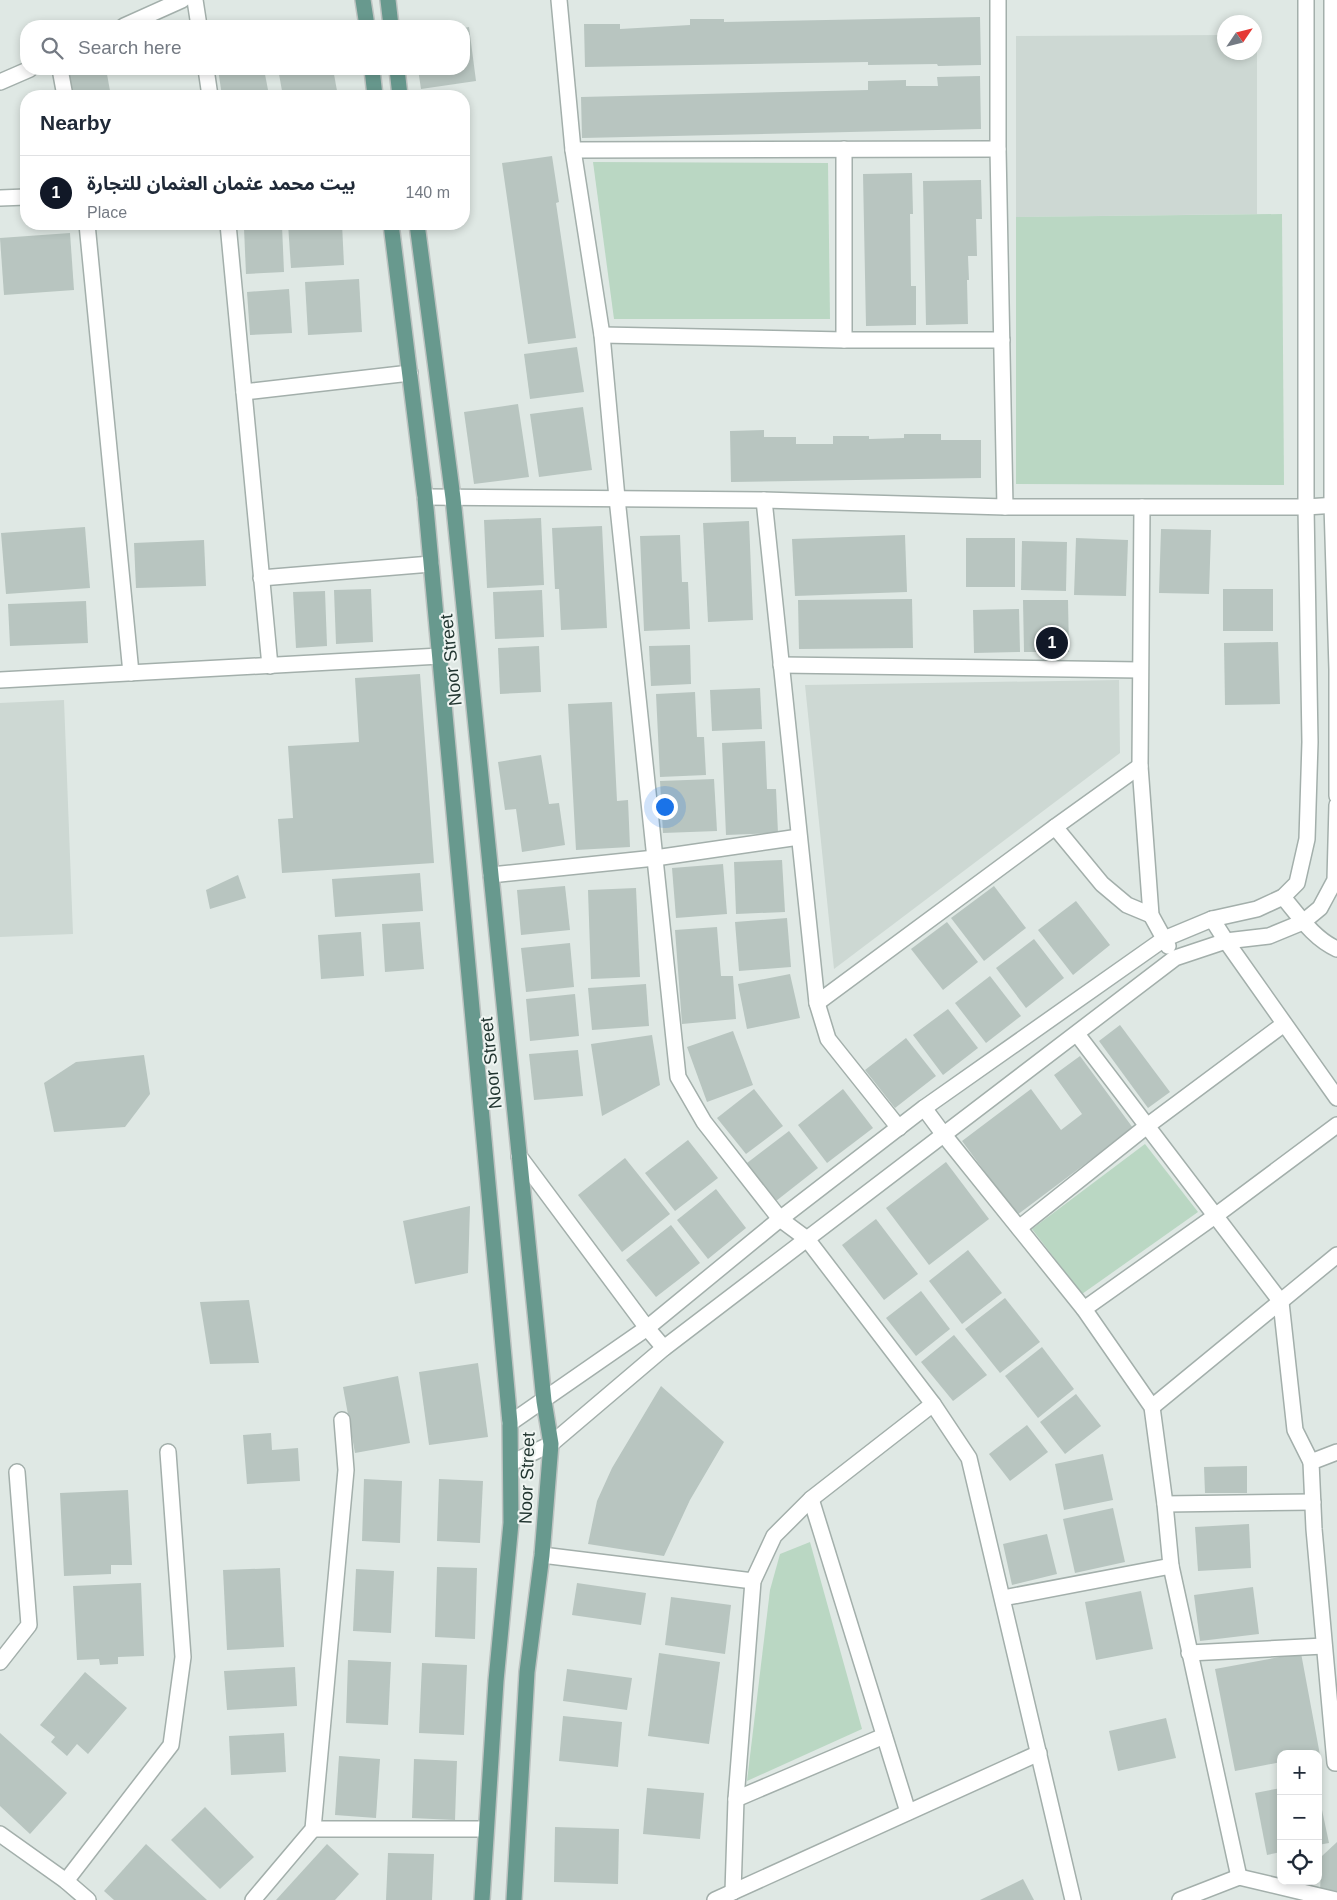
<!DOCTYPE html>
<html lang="en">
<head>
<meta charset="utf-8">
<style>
  body { margin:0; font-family:Helvetica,"Noto Sans Arabic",sans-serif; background:#f6f6f7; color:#1f2937 }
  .controls { position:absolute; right:15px; bottom:15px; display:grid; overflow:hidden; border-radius:10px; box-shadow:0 2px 8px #0003 }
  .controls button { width:45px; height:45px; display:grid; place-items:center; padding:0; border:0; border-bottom:1px solid #e0e1e3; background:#fff; color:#1f2937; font:25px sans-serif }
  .compass { position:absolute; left:1217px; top:15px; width:45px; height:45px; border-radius:50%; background:#fff; box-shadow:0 2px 8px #0003; rotate:55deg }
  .you { position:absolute; left:664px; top:806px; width:18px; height:18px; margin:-12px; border:4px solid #fff; border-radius:50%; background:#1a73e8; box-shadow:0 0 0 8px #1a73e833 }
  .badge { display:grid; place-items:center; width:32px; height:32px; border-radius:50%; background:#111827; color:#fff; font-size:16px; font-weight:700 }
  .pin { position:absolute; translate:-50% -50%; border:2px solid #fff; box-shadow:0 1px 5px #0006 }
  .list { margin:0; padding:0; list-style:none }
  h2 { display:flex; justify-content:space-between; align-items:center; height:65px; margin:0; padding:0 20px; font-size:21px }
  h2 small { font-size:16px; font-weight:400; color:#747a83 }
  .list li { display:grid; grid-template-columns:32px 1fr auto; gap:15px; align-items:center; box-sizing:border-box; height:75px; padding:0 20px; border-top:1px solid #e0e1e3 }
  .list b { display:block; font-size:19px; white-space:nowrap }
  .list p { margin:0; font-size:16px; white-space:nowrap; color:#747a83 }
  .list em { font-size:16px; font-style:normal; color:#747a83 }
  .icon { flex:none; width:28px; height:28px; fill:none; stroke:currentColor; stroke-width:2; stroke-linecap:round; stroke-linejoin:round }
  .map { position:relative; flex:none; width:1337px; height:1900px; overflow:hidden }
  .search { position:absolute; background:#fff; box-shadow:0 2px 8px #0003; left:20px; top:20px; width:450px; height:55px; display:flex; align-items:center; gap:12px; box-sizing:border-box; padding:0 18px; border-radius:20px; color:#747a83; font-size:19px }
  .panel { position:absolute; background:#fff; box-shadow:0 2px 8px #0003; left:20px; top:90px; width:450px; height:140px; border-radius:20px }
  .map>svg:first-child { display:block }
  .built { fill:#cdd8d3 }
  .green { fill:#bad7c3 }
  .building { fill:#b8c5c0 }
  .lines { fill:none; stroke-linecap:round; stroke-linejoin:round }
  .minor-casing { stroke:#a3afab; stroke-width:18 }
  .major-casing { stroke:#bdc3c1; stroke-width:18 }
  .minor { stroke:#fff; stroke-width:15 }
  .major { stroke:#68998e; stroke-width:15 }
  .labels { text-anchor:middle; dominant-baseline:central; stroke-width:4; stroke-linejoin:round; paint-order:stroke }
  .street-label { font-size:18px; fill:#223631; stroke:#eff5f2 }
</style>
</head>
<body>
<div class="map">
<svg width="1337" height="1900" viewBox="0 0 1337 1900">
  <rect width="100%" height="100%" fill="#dfe8e4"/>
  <!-- built -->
  <g class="built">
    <polygon points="1224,35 1224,52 1254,52 1255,35 1257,35 1257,214 1016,217 1016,36"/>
    <polygon points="1119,680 1120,753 834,969 805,685"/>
    <polygon points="64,700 73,934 0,937 0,703"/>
  </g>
  <!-- green -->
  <g class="green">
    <polygon points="593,162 828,163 830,319 614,319"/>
    <polygon points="1282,214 1284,485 1016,484 1016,217"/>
    <polygon points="1145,1144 1198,1212 1082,1294 1032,1229"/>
    <polygon points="810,1542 862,1729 747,1781 770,1590 780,1554"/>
  </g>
  <!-- building -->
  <g class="building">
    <polygon points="980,17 981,65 938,66 937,64 868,65 868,62 585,67 584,24 620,24 620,29 690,25 690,19 724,19 724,22"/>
    <polygon points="469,27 476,81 421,89 418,69 464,69 464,28"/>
    <polygon points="62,69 106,69 111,96 67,96"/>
    <polygon points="218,69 264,69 268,90 222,96"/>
    <polygon points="278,69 333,69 338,96 283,96"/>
    <polygon points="980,76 981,129 582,138 581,97 868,90 868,81 906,80 906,86 938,86 937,77"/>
    <polygon points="552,156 559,202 556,203 576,338 528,344 502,163"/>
    <polygon points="912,173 913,214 910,214 911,286 916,286 916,325 866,326 863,174"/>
    <polygon points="981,180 982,219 976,219 977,256 968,256 969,280 967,280 968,324 926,325 923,181"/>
    <polygon points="288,224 342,224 344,265 291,268"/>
    <polygon points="282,226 284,272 246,274 244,228"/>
    <polygon points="70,233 74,290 4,295 0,238"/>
    <polygon points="359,279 362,332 308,335 305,282"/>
    <polygon points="289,289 292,333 250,335 247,292"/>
    <polygon points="577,347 584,392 530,399 524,354"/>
    <polygon points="518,404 529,477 474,484 464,412"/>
    <polygon points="583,407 592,470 539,477 530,414"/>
    <polygon points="764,430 764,437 796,437 796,444 833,444 833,436 869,436 869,439 904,438 904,434 941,434 941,440 981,440 981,478 731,482 730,431"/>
    <polygon points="541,518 544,585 487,588 484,520"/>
    <polygon points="749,521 753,620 708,622 703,523"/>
    <polygon points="602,526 607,628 561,630 559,589 555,589 552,528"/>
    <polygon points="85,527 90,588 6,594 1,533"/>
    <polygon points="1161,529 1211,530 1209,594 1159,593"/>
    <polygon points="680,535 682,582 688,582 690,629 644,631 640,536"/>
    <polygon points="905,535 907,592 795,596 792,539"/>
    <rect x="966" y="538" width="49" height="49"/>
    <polygon points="1076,538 1128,540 1126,596 1074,595"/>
    <polygon points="204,540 206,586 136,588 134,543"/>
    <polygon points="1022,541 1067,542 1066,591 1021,590"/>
    <polygon points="371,589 373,642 336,644 334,590"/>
    <rect x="1223" y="589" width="50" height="42"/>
    <polygon points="542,590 544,637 495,639 493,592"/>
    <polygon points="325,591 327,646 296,648 293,592"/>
    <polygon points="912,599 913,648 799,649 798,600"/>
    <polygon points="1023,600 1068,600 1069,652 1024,652"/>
    <polygon points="86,601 88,643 10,646 8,604"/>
    <polygon points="1019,609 1020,652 974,653 973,610"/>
    <polygon points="1278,642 1280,704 1225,705 1224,643"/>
    <polygon points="690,645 691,684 651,686 649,646"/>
    <polygon points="539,646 541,692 500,694 498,648"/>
    <polygon points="420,674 434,863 282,873 278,819 293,818 288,746 359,742 355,678"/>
    <polygon points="760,688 762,729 712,731 710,690"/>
    <polygon points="695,692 697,737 704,737 706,775 660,777 656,694"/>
    <polygon points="612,702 617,801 628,800 630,847 576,850 568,704"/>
    <polygon points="765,741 767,789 776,789 778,833 726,835 722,743"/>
    <polygon points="541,755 549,804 559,803 565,845 522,852 516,809 505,810 498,762"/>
    <polygon points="714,779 717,831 663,833 660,781"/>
    <polygon points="782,860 785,912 736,914 734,862"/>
    <polygon points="723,864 727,914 676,918 672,868"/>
    <polygon points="420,873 423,911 335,917 332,879"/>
    <polygon points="238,875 246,898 210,909 206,890"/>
    <polygon points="565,886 570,930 521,935 517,890"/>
    <polygon points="994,886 1026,928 984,961 951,918"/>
    <polygon points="636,888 640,977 591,979 588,890"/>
    <polygon points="1076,901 1110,945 1073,975 1038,930"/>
    <polygon points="787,918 791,967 739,971 735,922"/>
    <polygon points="420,922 424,969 385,972 382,924"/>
    <polygon points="947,922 978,962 943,990 911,949"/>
    <polygon points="717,927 721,976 733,976 736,1019 682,1024 675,930"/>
    <polygon points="361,932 364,976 321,979 318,935"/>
    <polygon points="1034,939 1064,978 1026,1008 996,968"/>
    <polygon points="570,943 574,987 526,992 521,948"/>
    <polygon points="790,974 800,1018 747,1029 738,984"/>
    <polygon points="990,976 1021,1016 986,1043 955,1003"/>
    <polygon points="646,984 649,1026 592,1030 588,988"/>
    <polygon points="575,994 579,1036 530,1041 526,999"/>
    <polygon points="948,1009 978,1048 943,1075 913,1035"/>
    <polygon points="1120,1025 1170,1092 1148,1108 1099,1041"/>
    <polygon points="733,1031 753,1085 707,1102 687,1047"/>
    <polygon points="652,1035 660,1085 602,1116 591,1044"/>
    <polygon points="906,1038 936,1076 895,1108 865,1070"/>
    <polygon points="578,1050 583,1096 534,1100 529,1054"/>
    <polygon points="144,1055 150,1094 125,1127 54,1132 44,1083 76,1062"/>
    <polygon points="1080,1056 1133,1128 1017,1215 962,1141 1031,1089 1061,1130 1082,1114 1054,1075"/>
    <polygon points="754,1089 783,1126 746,1154 717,1118"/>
    <polygon points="843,1089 873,1128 827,1163 798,1125"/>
    <polygon points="789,1131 818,1168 776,1201 747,1163"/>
    <polygon points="688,1140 718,1178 675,1211 645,1173"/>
    <polygon points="625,1158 670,1214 622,1252 578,1195"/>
    <polygon points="946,1162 989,1219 929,1265 886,1208"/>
    <polygon points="716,1189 746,1228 708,1259 677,1220"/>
    <polygon points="470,1206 468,1273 415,1284 403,1221"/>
    <polygon points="876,1219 918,1274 884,1300 842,1245"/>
    <polygon points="671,1225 700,1263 656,1297 626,1260"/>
    <polygon points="968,1250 1002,1293 962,1324 929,1281"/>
    <polygon points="921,1291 950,1329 916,1356 886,1318"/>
    <polygon points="1005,1298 1040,1342 1000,1373 965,1329"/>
    <polygon points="249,1300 259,1363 210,1364 200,1302"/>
    <polygon points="954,1335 987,1375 953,1401 921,1362"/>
    <polygon points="1042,1347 1074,1389 1038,1418 1005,1376"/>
    <polygon points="478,1363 488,1437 429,1445 419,1372"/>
    <polygon points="398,1376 410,1443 355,1453 343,1387"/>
    <polygon points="661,1386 724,1442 690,1500 664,1556 588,1544 597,1501 612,1468"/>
    <polygon points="1076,1394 1101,1426 1065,1454 1040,1422"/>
    <polygon points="1027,1425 1048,1452 1010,1481 989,1454"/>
    <polygon points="271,1433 272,1450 298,1448 300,1481 247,1484 243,1435"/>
    <polygon points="1103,1454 1113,1500 1064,1510 1055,1464"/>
    <polygon points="1247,1466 1247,1493 1205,1493 1204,1467"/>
    <polygon points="364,1479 402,1481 400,1543 362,1541"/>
    <polygon points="439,1479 483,1481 480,1543 437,1541"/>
    <polygon points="128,1490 132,1565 111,1565 111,1574 64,1576 60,1493"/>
    <polygon points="1113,1508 1125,1562 1075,1573 1063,1519"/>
    <polygon points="1249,1524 1251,1568 1198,1571 1195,1527"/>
    <polygon points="1047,1534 1057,1574 1012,1585 1003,1544"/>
    <polygon points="437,1567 477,1568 475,1639 435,1637"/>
    <polygon points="280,1568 284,1647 227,1650 223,1570"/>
    <polygon points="356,1569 394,1571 391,1633 353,1631"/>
    <polygon points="141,1583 144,1656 118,1657 118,1664 100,1665 99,1659 77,1660 73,1586"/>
    <polygon points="577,1583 646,1593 641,1625 572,1615"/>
    <polygon points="1253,1587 1259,1634 1200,1641 1194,1595"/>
    <polygon points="1141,1591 1153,1649 1096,1660 1085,1602"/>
    <polygon points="671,1597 731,1605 725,1654 665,1645"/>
    <polygon points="659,1653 720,1662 709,1744 648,1736"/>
    <polygon points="1301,1653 1320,1755 1281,1754 1281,1762 1235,1771 1215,1669"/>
    <polygon points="348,1660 391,1662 388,1725 346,1723"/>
    <polygon points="422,1663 467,1665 464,1735 419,1733"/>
    <polygon points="295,1667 297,1706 227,1710 224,1671"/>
    <polygon points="567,1669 632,1678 627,1710 563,1701"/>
    <polygon points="85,1672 127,1708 88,1754 77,1744 67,1756 51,1742 55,1737 40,1725"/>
    <polygon points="563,1716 622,1722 618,1767 559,1761"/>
    <polygon points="1166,1718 1176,1758 1118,1771 1109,1731"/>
    <polygon points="0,1733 67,1793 30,1834 0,1806"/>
    <polygon points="284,1733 286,1772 231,1775 229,1736"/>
    <polygon points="339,1756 380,1759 376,1818 335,1815"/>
    <polygon points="414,1759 457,1761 455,1820 412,1818"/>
    <polygon points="647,1788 704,1793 700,1839 643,1834"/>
    <polygon points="1281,1788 1281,1852 1267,1855 1255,1793"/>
    <polygon points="1318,1791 1329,1843 1318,1845"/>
    <polygon points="205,1807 254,1857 220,1889 171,1840"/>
    <polygon points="555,1827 619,1829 618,1884 554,1882"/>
    <polygon points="1337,1842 1337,1891 1320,1890 1322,1856"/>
    <polygon points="146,1844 207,1900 114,1900 104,1891"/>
    <polygon points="327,1844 359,1874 335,1900 276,1900"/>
    <polygon points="388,1853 434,1854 432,1900 386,1900"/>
    <polygon points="1023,1879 1034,1900 980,1900"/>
  </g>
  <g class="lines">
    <defs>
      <g id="minor">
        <polyline points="195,0 199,26"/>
        <polyline points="559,0 573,150 602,335 617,498 678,1077 704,1122 780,1219 807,1239 933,1404 969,1458 1073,1900"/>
        <polyline points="998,0 998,149 1005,507"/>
        <polyline points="1332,0 1332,505 1337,669 1337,796"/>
        <polyline points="124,26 182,0"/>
        <polyline points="60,69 65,96"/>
        <polyline points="206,69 210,96"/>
        <polyline points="0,82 30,69"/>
        <polyline points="844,149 844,340"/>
        <polyline points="573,150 998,149"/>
        <polyline points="0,198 26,197"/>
        <polyline points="87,224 131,673"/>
        <polyline points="228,224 270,666"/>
        <polyline points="602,335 844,340 1002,340"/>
        <polyline points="244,392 410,373"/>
        <polyline points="425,497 764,500 1005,507 1306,507 1337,505"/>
        <polyline points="764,500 817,1003 828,1039 899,1128"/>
        <polyline points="1142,507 1140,766 1151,915 1168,946"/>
        <polyline points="261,578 431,564"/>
        <polyline points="781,665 1140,670"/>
        <polyline points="0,680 440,656"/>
        <polyline points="1055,827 1102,884 1127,905 1151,915"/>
        <polyline points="491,875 655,858 799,837"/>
        <path d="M1283 897C1299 916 1314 939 1337 949"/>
        <polyline points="1212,919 1226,941 1337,1098"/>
        <polyline points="817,1003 1055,827 1140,766"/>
        <polyline points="1077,1034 1281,1302 1295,1430 1311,1462"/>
        <polyline points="924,1108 944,1135 1084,1309 1152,1407 1165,1504 1171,1566 1239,1877"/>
        <polyline points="519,1156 647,1328 664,1348"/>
        <polyline points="1019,1228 1147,1126 1284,1024"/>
        <polyline points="1084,1309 1215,1216 1337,1125"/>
        <polyline points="1152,1407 1337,1255"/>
        <polyline points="510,1423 647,1328 780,1219 924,1108 1164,939 1212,919 1257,909 1283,897 1297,883 1307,839 1310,742 1306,507 1306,0"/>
        <polyline points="1337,1452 1311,1462 1314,1529 1335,1763 1337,1763"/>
        <polyline points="511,1463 551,1444 664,1348 1175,958 1226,941 1269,936 1303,922 1320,908 1335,880 1337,805"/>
        <polyline points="811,1499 908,1812"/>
        <polyline points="1165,1504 1313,1502"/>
        <polyline points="542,1555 753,1581"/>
        <polyline points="1003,1598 1171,1566"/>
        <polyline points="1189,1653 1324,1646"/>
        <polyline points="0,1662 29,1625 17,1472"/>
        <polyline points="736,1799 884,1736"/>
        <polyline points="313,1829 486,1829"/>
        <polyline points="0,1834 66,1881 88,1900"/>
        <polyline points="66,1881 171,1745 183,1657 168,1452"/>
        <polyline points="733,1892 736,1799 753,1581 774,1536 811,1499 933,1404"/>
        <polyline points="253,1900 313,1829 346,1470 342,1420"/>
        <polyline points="715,1900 1039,1753"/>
        <polyline points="1180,1900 1239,1877 1336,1900"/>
      </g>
      <g id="major">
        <polyline points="363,0 367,26"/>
        <polyline points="388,0 391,26"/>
        <polyline points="372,69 375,96"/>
        <polyline points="397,69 400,96"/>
        <polyline points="391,224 425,497 510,1423 511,1523 496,1681 482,1900"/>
        <polyline points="417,224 453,498 544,1401 551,1444 542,1555 527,1672 514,1900"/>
      </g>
    </defs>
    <!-- minor casing -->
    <use href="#minor" class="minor-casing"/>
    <!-- major casing -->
    <use href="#major" class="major-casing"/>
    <!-- minor -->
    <use href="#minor" class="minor"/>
    <!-- major -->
    <use href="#major" class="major"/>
  </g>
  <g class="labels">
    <!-- street labels -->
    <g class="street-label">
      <text transform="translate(451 660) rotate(-96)">Noor Street</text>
      <text transform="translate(491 1063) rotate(-96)">Noor Street</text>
      <text transform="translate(527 1478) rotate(-88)">Noor Street</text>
    </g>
  </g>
</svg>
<div class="controls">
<button>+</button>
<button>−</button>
<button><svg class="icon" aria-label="locate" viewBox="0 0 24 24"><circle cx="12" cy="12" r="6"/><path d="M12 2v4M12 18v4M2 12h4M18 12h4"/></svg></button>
</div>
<svg class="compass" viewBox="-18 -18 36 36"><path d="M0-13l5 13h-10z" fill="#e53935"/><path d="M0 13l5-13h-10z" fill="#747a83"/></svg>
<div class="you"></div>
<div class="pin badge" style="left:1052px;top:643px">1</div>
<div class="search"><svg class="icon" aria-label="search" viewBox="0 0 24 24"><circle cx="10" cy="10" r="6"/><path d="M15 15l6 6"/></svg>Search here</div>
<section class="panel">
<h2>Nearby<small></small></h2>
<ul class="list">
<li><span class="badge">1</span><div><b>بيت محمد عثمان العثمان للتجارة</b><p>Place</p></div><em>140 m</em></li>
</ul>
</section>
</div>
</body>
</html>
